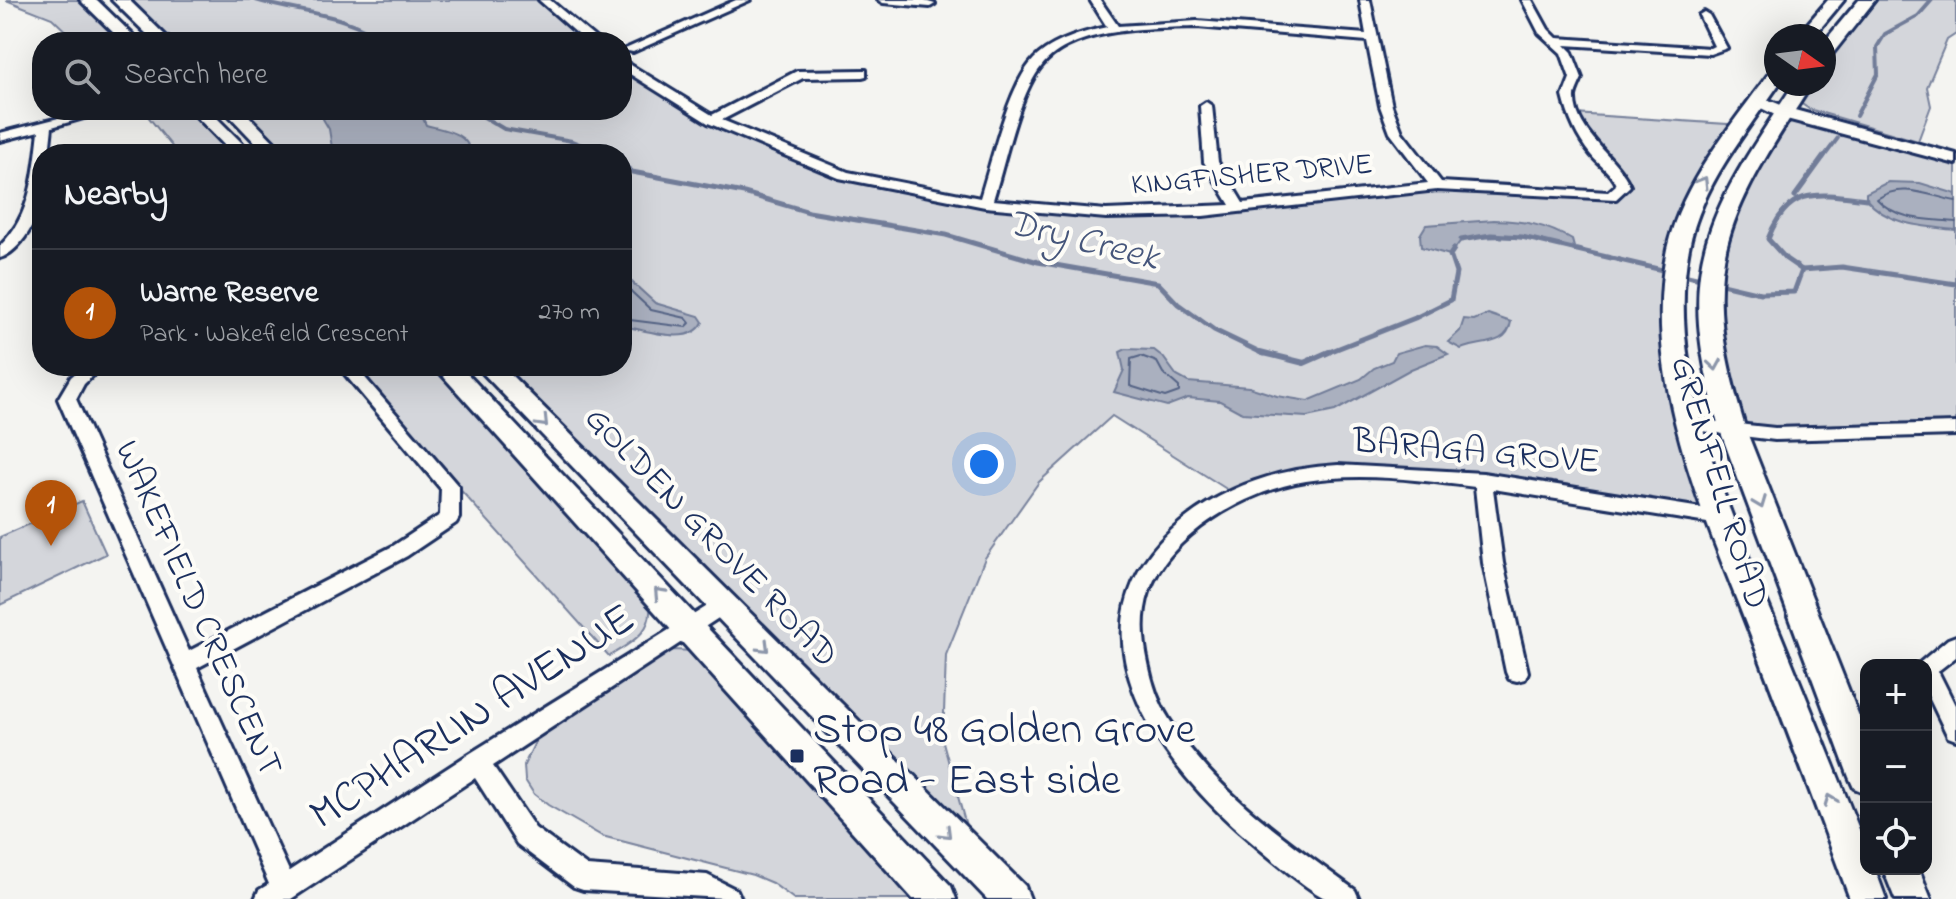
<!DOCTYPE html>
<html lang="en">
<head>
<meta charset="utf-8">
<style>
  body { margin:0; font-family:"Indie Flower",sans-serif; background:#242831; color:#f1f3f6 }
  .controls { position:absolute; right:24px; bottom:24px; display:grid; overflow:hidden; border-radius:16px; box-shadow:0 8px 32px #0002 }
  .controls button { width:72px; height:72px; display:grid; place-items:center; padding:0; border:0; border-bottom:2px solid #363941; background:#171b24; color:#f1f3f6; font:40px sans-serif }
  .compass { position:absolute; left:1764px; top:24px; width:72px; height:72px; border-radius:50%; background:#171b24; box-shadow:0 8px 32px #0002; rotate:104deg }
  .you { position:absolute; left:984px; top:464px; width:28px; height:28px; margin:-20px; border:6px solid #fff; border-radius:50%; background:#1a73e8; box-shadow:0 0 0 12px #1a73e833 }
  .badge { display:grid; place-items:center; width:52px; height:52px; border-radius:50%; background:#b45309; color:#fff; font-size:26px; font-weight:700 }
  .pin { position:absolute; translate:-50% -66px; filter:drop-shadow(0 2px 4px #0008) }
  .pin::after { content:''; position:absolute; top:42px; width:28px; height:24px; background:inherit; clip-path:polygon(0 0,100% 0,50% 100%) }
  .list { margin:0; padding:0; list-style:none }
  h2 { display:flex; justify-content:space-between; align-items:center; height:104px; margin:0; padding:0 32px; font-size:34px }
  h2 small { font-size:26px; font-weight:400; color:#9ea1a6 }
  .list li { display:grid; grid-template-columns:52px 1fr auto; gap:24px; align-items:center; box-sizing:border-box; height:128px; padding:0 32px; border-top:2px solid #363941 }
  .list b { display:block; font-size:30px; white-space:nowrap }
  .list p { margin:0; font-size:26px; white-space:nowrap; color:#9ea1a6 }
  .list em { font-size:26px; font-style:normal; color:#9ea1a6 }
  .icon { flex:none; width:44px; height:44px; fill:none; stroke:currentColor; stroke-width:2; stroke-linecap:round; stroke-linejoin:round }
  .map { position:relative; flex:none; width:1956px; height:899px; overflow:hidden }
  .search { position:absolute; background:#171b24; box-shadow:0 8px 32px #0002; left:32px; top:32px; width:600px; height:88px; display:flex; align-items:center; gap:20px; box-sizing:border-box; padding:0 28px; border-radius:32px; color:#9ea1a6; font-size:30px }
  .panel { position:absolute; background:#171b24; box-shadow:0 8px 32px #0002; left:32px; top:144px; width:600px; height:232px; border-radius:32px }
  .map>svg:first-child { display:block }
  .green { fill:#d4d6db; stroke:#78829c; stroke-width:2 }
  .water { fill:#aab0bf; stroke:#717c98; stroke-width:2 }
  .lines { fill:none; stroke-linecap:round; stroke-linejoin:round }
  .shore { stroke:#546385; stroke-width:2 }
  .stream-far2 { stroke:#717c98; stroke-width:4 }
  .stream-far1 { stroke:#717c98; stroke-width:5 }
  .stream { stroke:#717c98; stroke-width:6 }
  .minor-casing { stroke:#1b2f5e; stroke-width:6 }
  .tertiary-casing { stroke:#1b2f5e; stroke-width:6 }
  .secondary-casing { stroke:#1b2f5e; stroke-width:6 }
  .minor { fill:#fdfcf7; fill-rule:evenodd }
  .tertiary { fill:#fdfcf7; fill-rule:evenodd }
  .secondary { fill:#fdfcf7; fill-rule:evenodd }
  .oneway { stroke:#8c96aa }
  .poi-dot { fill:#1b2f5e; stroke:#fdfcf7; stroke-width:3 }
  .labels { text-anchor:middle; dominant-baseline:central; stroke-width:8; stroke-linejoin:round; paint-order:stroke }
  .far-street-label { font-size:30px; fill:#1b2f5e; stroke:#fdfcf7 }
  .street-label { font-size:36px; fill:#1b2f5e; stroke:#fdfcf7 }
  .water-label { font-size:38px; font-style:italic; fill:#46567b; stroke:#fdfcf7 }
  .near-street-label { font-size:44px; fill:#1b2f5e; stroke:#fdfcf7 }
  .near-poi-label { font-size:44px; fill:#1b2f5e; stroke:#fdfcf7; text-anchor:start }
</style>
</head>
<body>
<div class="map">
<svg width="1956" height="899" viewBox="0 0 1956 899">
  <rect width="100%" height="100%" fill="#f4f4f1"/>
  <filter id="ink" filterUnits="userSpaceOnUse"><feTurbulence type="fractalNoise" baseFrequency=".0125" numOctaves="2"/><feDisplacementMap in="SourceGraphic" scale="16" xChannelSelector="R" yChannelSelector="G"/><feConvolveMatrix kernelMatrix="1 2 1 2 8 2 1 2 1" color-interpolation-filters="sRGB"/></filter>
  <g filter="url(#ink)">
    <!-- green -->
    <g class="green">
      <polygon points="6,0 80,0 124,42 77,42 52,18"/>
      <polygon points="120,0 544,0 594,42 164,42"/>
      <polygon points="1877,0 1956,0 1956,34 1947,40 1927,87 1931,106 1918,141 1809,109 1799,102 1811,84 1824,84 1824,66"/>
      <polygon points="622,64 712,120 844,175 985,203 1106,214 1239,208 1437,186 1611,196 1623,186 1573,114 1742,125 1689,213 1672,300 1720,518 1483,480 1306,474 1239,497 1112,416 1039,482 985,558 946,655 943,742 976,862 488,366 622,366 622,154 277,154 234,110 622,110"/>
      <polygon points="143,110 192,110 234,154 178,154"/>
      <polygon points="1785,113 1956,159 1956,429 1733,430 1711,264"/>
      <path d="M355 366H434L648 596C658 628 634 642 609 656L456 485Z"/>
      <polygon points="82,501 106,554 0,605 0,537"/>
      <polygon points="672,650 694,651 920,899 794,899 772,883 753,875 602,836 548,805 534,794 525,780 524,765 538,736 660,655"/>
    </g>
    <!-- water -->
    <g class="water">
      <path d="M327 110H419L426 125C444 130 467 132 471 153L333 154 329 129 323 119Z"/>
      <path d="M1888 182 1920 183 1956 194V230C1922 226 1889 226 1866 199V193Z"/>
      <path d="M1494 220C1524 221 1546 224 1572 240L1575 251C1536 237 1503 235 1462 239L1450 255 1421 247 1420 235 1426 225Z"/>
      <path d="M622 273 655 303 699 316 703 322C691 348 644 329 622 326Z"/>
      <path d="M1488 314 1511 322C1507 347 1480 341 1461 349L1448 342 1460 331 1464 319 1474 320Z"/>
      <polygon points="1425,345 1437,346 1448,354 1411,369 1335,411 1307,417 1242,413 1220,401 1188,398 1167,406 1114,392 1124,370 1120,352 1126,349 1154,350 1163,357 1177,376 1188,382 1249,387 1277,396 1308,401 1361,379 1374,368 1392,361 1396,353"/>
    </g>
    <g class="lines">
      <!-- shore -->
      <g class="shore">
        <path d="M1956 201C1929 196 1902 181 1877 199 1897 221 1928 219 1956 222"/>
        <polyline points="622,283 651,310 686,318 690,323 686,327 622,319"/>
        <polygon points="1141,356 1157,362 1163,373 1179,387 1179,392 1165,397 1130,386 1131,359"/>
      </g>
      <!-- stream-far2 -->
      <g class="stream-far2">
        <path d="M256 0C300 14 347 12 384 42"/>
        <polyline points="472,110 504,129 572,141 605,154"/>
        <polyline points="1856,116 1878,74 1877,47 1885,34 1918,16 1932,0"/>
        <polyline points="1823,158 1838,138"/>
      </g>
      <!-- stream-far1 -->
      <g class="stream-far1">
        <polyline points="622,163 632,172 744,193 809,212 946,235 1038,262 1158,283 1178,304 1214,330 1264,354"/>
        <polyline points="1795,196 1824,156"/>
        <polyline points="1461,240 1491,235 1522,237 1760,293 1794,292 1802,270 1842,267 1956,284"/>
        <path d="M1802 270 1786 259 1768 239C1788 186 1817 193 1866 199"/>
        <polyline points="1324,354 1415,318 1451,300 1456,273 1450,255 1454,249"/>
      </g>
      <!-- stream -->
      <polyline class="stream" points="1260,352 1304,363 1329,352"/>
      <defs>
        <g id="minor">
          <polygon points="539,0 550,0 600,42 587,42"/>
          <polygon points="736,0 750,0 633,52 623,50"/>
          <polygon points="878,0 921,0 935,4 930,7 883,3"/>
          <path d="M1090 0H1100L1118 26 1197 21 1366 34 1360 0H1370L1392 106 1402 132 1441 182 1608 192 1616 185C1611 172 1600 166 1591 155 1577 138 1568 117 1563 96L1570 78 1561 53 1539 33 1522 0H1532L1548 29 1557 38 1710 48 1714 46 1699 15 1704 12 1709 15 1727 48 1710 54 1565 45 1572 52 1582 78C1580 83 1576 90 1575 96 1573 131 1619 158 1630 186L1616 199 1437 190 1203 216 1106 218 985 207 839 178 708 123 622 69V61L626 62 712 115 797 71 866 70V76L862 77 803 78 722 120 848 172 980 198C992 161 1008 86 1034 59 1052 41 1083 32 1107 27ZM1197 27 1367 41 1380 106 1390 133 1428 183 1243 203 1218 162 1212 106 1206 102 1200 106 1204 162 1230 205 1106 210 993 200C1005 163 1018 96 1041 67 1072 27 1151 28 1197 27Z"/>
          <path d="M90 110H111L52 127 49 154H42C42 168 44 184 42 198 39 219 20 252 0 258V246C32 215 34 172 39 131L0 141V133Z"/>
          <polygon points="84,366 103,366 84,384 76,399 189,651 393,546 440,515 441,489 338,366 355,366 459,487 459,518 456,523 407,556 197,668 289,871 469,754 722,597 729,599 732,605 729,611 493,766 535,828 587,866 707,875 737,890 741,899 583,890 574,887 517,844 475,778 291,899 255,899 259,890 269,884 58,399 71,377"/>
          <polygon points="1691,419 1775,428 1956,423 1956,435 1775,440 1685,429 1682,425"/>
          <path d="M1338 465 1483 473 1720 511 1727 513 1730 518 1727 523 1720 525 1493 489 1503 563 1528 672 1525 679 1517 681 1509 679 1506 672 1483 563 1475 487C1420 480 1361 472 1306 481 1248 490 1169 534 1149 592 1141 616 1143 639 1148 663 1152 683 1158 702 1169 719 1215 792 1287 840 1355 890L1359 899C1349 899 1338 899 1328 899 1316 897 1268 856 1255 845 1160 767 1054 627 1181 522 1225 486 1281 468 1338 465Z"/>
          <polygon points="1956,636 1956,657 1938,671 1956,707 1956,740 1948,737 1926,691 1926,665 1917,665 1948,639"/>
        </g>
        <polygon id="tertiary" points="1759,96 1791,109 1956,154 1956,164 1779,117 1753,104 1751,101"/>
        <g id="secondary">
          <polygon points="80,0 97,0 140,42 123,42"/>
          <polygon points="112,0 129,0 172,42 155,42"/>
          <polygon points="1828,0 1844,0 1814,36 1797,36"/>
          <polygon points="1859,0 1875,0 1830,57 1824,58 1824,42"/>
          <path d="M1776 71V84H1779C1744 135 1701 186 1689 248 1664 375 1733 518 1780 633 1809 704 1838 776 1866 847V869H1875L1886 899H1850C1818 812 1785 725 1752 639 1706 519 1640 381 1667 249 1682 182 1731 126 1770 72Z"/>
          <path d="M1794 84H1812C1723 221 1695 267 1746 430L1866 734V793L1854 788 1849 777 1720 430C1673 265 1704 219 1794 84Z"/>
          <polygon points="190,110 209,110 253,154 233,154"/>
          <polygon points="224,110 243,110 286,154 266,154"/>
          <polygon points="434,366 460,366 951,886 956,899 913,899"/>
          <polygon points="476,366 502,366 1025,886 1030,899 987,899"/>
          <polygon points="1883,869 1919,869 1931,899 1895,899"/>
        </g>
      </defs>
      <!-- minor casing -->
      <use href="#minor" class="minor-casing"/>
      <!-- tertiary casing -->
      <use href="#tertiary" class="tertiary-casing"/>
      <!-- secondary casing -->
      <use href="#secondary" class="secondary-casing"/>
      <!-- minor -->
      <use href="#minor" class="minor"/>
      <!-- tertiary -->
      <use href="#tertiary" class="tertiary"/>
      <!-- secondary -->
      <use href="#secondary" class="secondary"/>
    </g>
    <!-- one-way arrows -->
    <defs><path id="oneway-chevron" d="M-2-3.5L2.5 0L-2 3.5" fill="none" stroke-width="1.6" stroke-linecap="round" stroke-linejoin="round" transform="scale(2)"/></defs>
    <g class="oneway">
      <use href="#oneway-chevron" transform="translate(1703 182) rotate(-59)"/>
      <use href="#oneway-chevron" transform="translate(1715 365) rotate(81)"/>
      <use href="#oneway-chevron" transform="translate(543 422) rotate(46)"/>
      <use href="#oneway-chevron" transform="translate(1760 503) rotate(69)"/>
      <use href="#oneway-chevron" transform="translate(659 593) rotate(-133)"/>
      <use href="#oneway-chevron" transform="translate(764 647) rotate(45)"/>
      <use href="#oneway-chevron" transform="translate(1830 800) rotate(-111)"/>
      <use href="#oneway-chevron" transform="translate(946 833) rotate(45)"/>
    </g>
  </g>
  <!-- markers -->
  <rect class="poi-dot" x="789" y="748" width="16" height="16" rx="4"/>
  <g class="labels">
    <!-- far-street labels -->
    <g class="far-street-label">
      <text transform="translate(1252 176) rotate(-5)">KINGFISHER DRIVE</text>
    </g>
    <!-- street labels -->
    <g class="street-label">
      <text transform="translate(1476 453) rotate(5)">BARAGA GROVE</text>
      <text transform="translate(1718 483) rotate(73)">GRENFELL ROAD</text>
      <text transform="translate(710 538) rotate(46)">GOLDEN GROVE ROAD</text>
      <text transform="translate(197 609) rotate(66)">WAKEFIELD CRESCENT</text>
    </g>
    <!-- water labels -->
    <g class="water-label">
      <text transform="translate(1083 242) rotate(14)">Dry Creek</text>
    </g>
    <!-- near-street labels -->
    <g class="near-street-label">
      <text transform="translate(473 718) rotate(-33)">MCPHARLIN AVENUE</text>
    </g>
    <!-- near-poi labels -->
    <g class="near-poi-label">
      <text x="813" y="731">Stop 48 Golden Grove<tspan x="813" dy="51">Road - East side</tspan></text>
    </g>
  </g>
</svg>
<div class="controls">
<button>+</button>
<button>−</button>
<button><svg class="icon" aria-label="locate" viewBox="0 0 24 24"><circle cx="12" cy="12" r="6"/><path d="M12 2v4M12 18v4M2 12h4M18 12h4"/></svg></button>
</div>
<svg class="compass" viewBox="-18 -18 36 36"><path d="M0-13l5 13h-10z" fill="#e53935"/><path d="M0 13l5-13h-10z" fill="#9ea1a6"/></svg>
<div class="you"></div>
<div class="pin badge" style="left:51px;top:546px">1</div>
<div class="search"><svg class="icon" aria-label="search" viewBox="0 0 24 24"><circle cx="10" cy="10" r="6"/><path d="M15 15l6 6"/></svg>Search here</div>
<section class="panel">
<h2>Nearby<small></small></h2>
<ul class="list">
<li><span class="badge">1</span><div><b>Warne Reserve</b><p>Park · Wakefield Crescent</p></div><em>270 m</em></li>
</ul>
</section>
</div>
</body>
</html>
